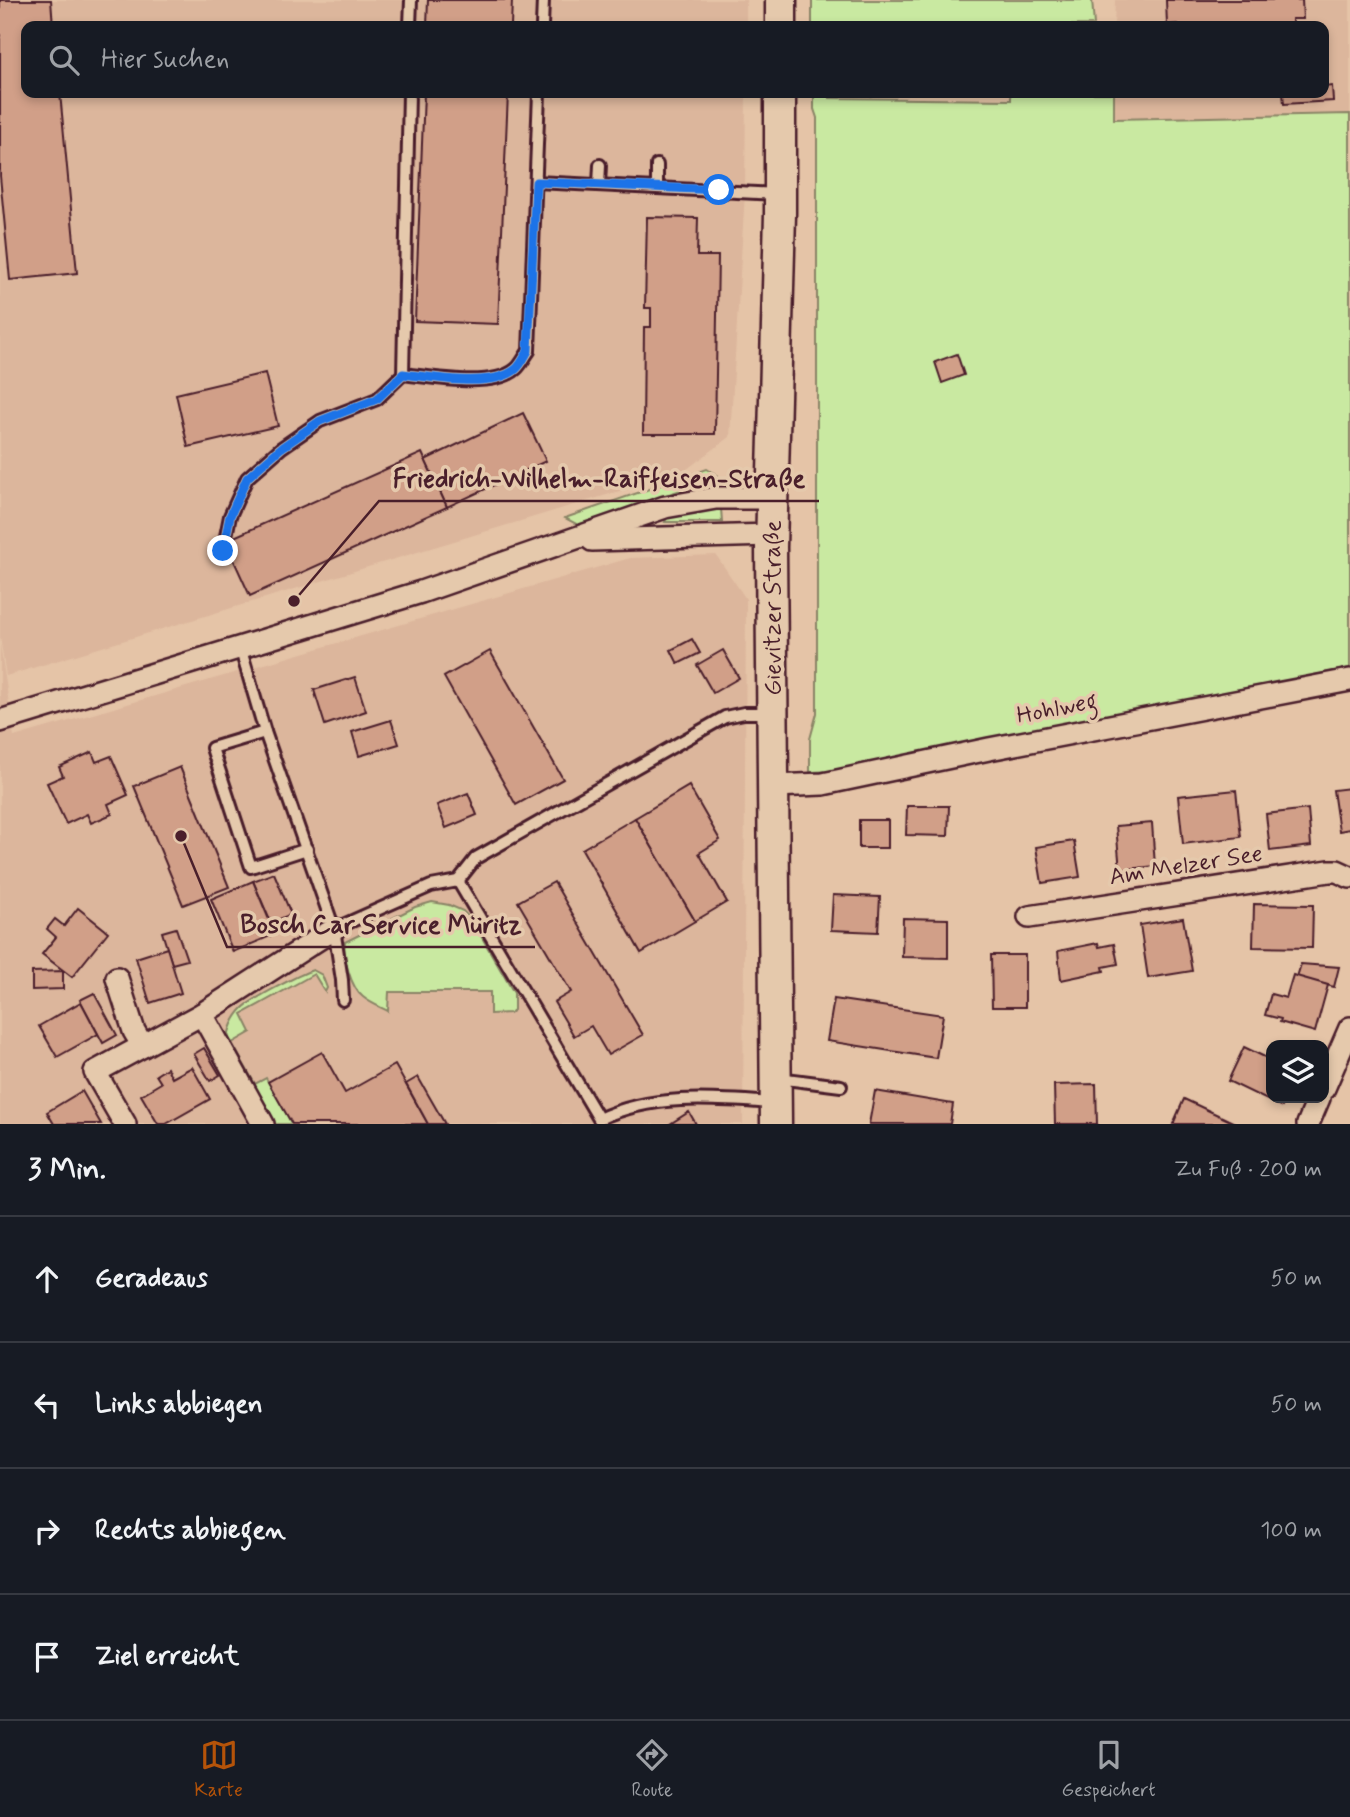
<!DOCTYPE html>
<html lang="de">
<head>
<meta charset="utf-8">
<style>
  body { margin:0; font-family:Mynerve,sans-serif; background:#242831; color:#f1f3f6 }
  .controls { position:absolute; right:21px; bottom:21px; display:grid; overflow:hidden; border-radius:14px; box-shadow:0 4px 10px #0003 }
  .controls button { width:63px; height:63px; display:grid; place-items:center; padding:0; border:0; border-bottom:2px solid #363941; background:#171b24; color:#f1f3f6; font:35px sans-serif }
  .stop { position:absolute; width:21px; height:21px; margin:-16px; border:5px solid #1a73e8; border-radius:50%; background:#fff }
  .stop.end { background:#1a73e8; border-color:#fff; box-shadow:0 2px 7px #0008 }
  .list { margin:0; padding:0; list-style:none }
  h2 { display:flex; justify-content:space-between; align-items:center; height:91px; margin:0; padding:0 28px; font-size:30px }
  h2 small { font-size:23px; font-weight:400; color:#9ea1a6 }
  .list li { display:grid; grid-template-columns:46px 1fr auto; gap:21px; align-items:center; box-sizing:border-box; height:126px; padding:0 28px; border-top:2px solid #363941 }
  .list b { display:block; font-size:26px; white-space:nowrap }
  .list em { font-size:23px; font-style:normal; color:#9ea1a6 }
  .icon { flex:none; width:38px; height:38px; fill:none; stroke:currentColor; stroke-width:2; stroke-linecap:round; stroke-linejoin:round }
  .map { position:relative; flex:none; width:1350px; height:1124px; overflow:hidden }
  .search { position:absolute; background:#171b24; box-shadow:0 4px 10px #0003; left:21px; right:21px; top:21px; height:77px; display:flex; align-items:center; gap:18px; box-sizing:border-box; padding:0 24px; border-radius:14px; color:#9ea1a6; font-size:26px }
  .sheet { height:595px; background:#171b24 }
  nav { display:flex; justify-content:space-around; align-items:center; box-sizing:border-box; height:98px; border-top:2px solid #363941; background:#171b24; font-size:19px; color:#9ea1a6 }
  nav a { display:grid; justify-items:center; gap:4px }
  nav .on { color:#b45309 }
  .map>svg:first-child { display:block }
  .built { fill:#dcb69c }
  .green { fill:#c9e9a1; stroke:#8a8466; stroke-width:2 }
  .building { fill:#d19f88; stroke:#4a1f2b; stroke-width:2 }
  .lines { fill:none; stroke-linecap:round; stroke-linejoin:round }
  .service-casing { stroke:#4a1f2b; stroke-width:16 }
  .minor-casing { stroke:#4a1f2b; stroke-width:26 }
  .secondary-casing { stroke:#4a1f2b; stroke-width:35 }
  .service { stroke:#e5c9ac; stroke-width:10 }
  .minor { stroke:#e5c9ac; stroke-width:21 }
  .secondary { stroke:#e5c9ac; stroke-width:30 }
  .route { stroke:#1a73e8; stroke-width:9 }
  .labels { text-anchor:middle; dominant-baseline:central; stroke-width:7; stroke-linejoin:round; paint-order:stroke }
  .street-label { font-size:24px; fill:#4a1f2b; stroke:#e5c9ac }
  .leader { fill:none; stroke:#4a1f2b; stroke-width:2.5 }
  .callout-dot { fill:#4a1f2b; stroke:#e5c9ac; stroke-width:2.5 }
  .callout-label { font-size:26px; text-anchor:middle; font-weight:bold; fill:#4a1f2b; stroke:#e5c9ac; stroke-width:7; stroke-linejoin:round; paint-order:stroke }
</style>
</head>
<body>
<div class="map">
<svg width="1350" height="1124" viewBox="0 0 1350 1124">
  <rect width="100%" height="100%" fill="#e5c4a7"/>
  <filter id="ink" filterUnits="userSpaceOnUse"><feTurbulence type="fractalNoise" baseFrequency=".0143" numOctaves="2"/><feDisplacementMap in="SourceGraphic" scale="14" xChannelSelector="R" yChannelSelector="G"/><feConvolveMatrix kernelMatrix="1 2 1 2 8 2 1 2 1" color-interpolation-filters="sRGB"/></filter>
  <g filter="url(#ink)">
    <!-- built -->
    <g class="built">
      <polygon points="0,0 746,0 746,26 26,26 26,93 746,93 745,193 730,437 683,472 6,676 0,637"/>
      <polygon points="1115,0 1350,0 1350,114 1113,119 1114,93 1324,93 1324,26 1114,26"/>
      <polygon points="716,555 746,599 743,1124 0,1124 0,644 14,737 630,558"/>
    </g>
    <!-- green -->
    <g class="green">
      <polygon points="812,0 1092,0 1094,25 812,26"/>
      <polygon points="814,93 830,93 830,98 1011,100 1011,93 1114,93 1114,119 1350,114 1350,668 835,771 810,772 810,739 817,713 817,118 814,109"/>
      <polygon points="707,469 717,475 687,488 578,525 565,518"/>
      <polygon points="710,508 721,508 722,522 665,522 667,517"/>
      <path d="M432 902 449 905 463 911 473 922 514 993V1010L510 1013 490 1014V992H389L388 1011C380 1007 370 1003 363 997 351 988 342 956 345 942L415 907Z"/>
      <path d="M313 970 322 975 327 988 325 992 314 974 242 1014 251 1032 232 1043 255 1084 266 1078 292 1124H271L228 1044C227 1031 234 1017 243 1008 252 999 300 974 313 970Z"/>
    </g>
    <!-- building -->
    <g class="building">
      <polygon points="0,0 51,0 53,26 26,26 26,93 60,93 77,273 10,280 0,176"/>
      <polygon points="428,0 512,0 511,26 427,26"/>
      <polygon points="1166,0 1302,0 1303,19 1292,19 1292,26 1178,26 1177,24 1167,25"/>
      <polygon points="1332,86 1333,101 1284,104 1283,93 1324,93 1324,87"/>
      <polygon points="424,93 508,93 498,324 415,321"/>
      <polygon points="647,217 698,218 697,256 718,256 715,434 643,434 644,327 651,327 651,308 645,308"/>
      <polygon points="957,354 964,375 942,383 935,362"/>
      <polygon points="265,373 278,426 188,447 176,394"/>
      <polygon points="523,413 546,461 447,507 425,460"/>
      <polygon points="422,453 447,507 250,596 225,541"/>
      <polygon points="692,639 700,653 678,664 671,650"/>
      <polygon points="723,650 739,678 713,693 697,665"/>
      <polygon points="490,651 563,779 516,805 444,677"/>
      <polygon points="355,677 366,711 325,725 314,690"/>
      <polygon points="391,720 399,744 359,756 352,732"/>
      <polygon points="92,752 96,762 111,756 128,795 108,804 112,814 91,823 87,814 66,824 47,783 63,776 59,767"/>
      <polygon points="180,767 229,887 183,905 134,786"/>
      <polygon points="689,786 720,840 699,853 727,902 695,921 635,818"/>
      <polygon points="1350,788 1350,829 1339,831 1333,790"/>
      <polygon points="1236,790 1241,837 1183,844 1178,796"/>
      <polygon points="468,793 477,815 446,828 437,805"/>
      <polygon points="907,806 949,806 948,836 906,835"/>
      <polygon points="1308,809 1311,846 1270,851 1266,814"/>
      <polygon points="635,818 695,921 641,953 582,849"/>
      <rect x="859" y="820" width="29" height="28"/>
      <polygon points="1152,823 1155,866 1120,870 1116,826"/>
      <polygon points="1074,841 1080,877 1042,883 1036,847"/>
      <polygon points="274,873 291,914 271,923 253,881"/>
      <polygon points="253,881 275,934 233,952 211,899"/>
      <polygon points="554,882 643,1035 608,1055 591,1026 574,1036 554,1002 571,992 518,902"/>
      <polygon points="833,895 880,897 878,932 831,930"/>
      <polygon points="1254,904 1313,905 1312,948 1253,947"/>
      <polygon points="78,908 108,932 72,977 42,954 56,937 47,929 55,919 64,926"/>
      <polygon points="903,918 948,919 948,958 902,957"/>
      <polygon points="1183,918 1192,971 1148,978 1140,925"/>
      <polygon points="176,928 187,960 172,964 162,932"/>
      <polygon points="1098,943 1099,947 1114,944 1118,964 1103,967 1104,971 1061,980 1058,951"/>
      <polygon points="167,948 181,993 150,1003 136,958"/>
      <polygon points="991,955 1025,955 1025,1007 992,1007"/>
      <polygon points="1301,964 1339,967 1334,987 1297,977"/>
      <polygon points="63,971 63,989 32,990 32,972"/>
      <polygon points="1293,975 1328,985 1315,1032 1280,1022 1281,1019 1265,1015 1271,994 1286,998"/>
      <polygon points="94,993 117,1035 103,1043 80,1000"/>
      <polygon points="834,999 943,1015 936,1058 827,1041"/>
      <polygon points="81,1002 98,1034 57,1057 39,1026"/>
      <polygon points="1244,1047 1271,1060 1271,1098 1286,1098 1282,1107 1228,1081"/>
      <polygon points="204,1048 220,1075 210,1081 194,1054"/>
      <polygon points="322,1052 345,1093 395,1065 428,1124 292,1124 268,1082"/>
      <polygon points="192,1067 210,1099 166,1124 158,1124 141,1095 161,1083 156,1075 167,1068 172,1078"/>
      <polygon points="418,1077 445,1124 428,1124 406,1084"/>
      <polygon points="1096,1084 1097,1124 1055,1124 1054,1085"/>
      <polygon points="82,1091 101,1124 54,1124 47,1112"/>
      <polygon points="875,1091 953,1104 950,1124 869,1124"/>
      <polygon points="1184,1099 1237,1124 1173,1124"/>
      <polygon points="689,1112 696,1124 670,1124"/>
    </g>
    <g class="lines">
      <defs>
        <g id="service">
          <polyline points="410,26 411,0"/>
          <polyline points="542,26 543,0"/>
          <polyline points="657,165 657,187"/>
          <polyline points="536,182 777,194"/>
          <polyline points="599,185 600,165"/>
          <path d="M403 374C431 377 493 389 516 369 521 365 525 356 529 351L539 93"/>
          <polyline points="223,551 230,516 247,478 281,448 320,421 377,399 403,374 409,93"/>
          <path d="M240 647 265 732 334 929 431 886 458 881 599 1119C653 1093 716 1099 774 1103"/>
          <polyline points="265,732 212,748 251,867 307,849"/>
          <polyline points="458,881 476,858 725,717 744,713 771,713"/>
          <polyline points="334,929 342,980 343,1000"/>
          <polyline points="778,1078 841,1086"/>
        </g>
        <g id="minor">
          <polyline points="592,540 771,535"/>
          <polyline points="0,721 421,592 665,507 716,498 772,498"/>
          <polyline points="774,786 823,784 989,749 1350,680"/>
          <polyline points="1029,917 1329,871 1337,871 1350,877"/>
          <polyline points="117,978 134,1031 143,1046"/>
          <polyline points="202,1014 263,1124"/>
          <polyline points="1324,1088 1350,1028"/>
          <polyline points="125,1124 95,1072 202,1014 334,929"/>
          <polyline points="1308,1124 1319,1098"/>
        </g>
        <g id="secondary">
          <polyline points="781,26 781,0"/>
          <polyline points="776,1124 771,547 780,214 780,93"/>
        </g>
      </defs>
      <!-- service casing -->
      <use href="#service" class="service-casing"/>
      <!-- minor casing -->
      <use href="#minor" class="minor-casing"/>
      <!-- secondary casing -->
      <use href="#secondary" class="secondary-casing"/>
      <!-- service -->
      <use href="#service" class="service"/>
      <!-- minor -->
      <use href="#minor" class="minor"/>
      <!-- secondary -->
      <use href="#secondary" class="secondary"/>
    </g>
  </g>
  <g class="lines" filter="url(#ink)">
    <!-- route -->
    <path class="route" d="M223 551 230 516 247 478 281 448 320 421 377 399 403 374C431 377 493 389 516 369 521 365 525 356 528 351L536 182 719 190"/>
  </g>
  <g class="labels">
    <!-- street labels -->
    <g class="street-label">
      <text transform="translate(773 608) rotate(-90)">Gievitzer Straße</text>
      <text transform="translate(1057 709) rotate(-11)">Hohlweg</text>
      <text transform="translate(1186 866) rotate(-9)">Am Melzer See</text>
    </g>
  </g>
  <!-- callouts -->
  <path class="leader" d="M294 601L379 501H819M181 836L227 947H535"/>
  <g class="callout-dot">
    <circle cx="294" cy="601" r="7"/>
    <circle cx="181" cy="836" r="7"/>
  </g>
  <g class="callout-label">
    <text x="599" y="487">Friedrich-Wilhelm-Raiffeisen-Straße</text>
    <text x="381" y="933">Bosch Car Service Müritz</text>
  </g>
</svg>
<div class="controls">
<button><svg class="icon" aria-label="layers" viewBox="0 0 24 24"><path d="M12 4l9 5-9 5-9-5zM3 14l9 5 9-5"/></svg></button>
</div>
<div class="stop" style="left:719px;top:190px"></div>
<div class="stop end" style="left:223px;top:551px"></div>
<div class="search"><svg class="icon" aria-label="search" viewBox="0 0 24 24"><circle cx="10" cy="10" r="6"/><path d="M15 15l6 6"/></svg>Hier suchen</div>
</div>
<section class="sheet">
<h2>3 Min.<small>Zu Fuß · 200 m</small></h2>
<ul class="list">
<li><svg class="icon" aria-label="ahead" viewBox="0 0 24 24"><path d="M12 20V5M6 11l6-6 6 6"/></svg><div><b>Geradeaus</b></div><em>50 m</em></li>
<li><svg class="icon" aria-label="left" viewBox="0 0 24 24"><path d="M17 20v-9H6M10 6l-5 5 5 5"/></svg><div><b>Links abbiegen</b></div><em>50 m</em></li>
<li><svg class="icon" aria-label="right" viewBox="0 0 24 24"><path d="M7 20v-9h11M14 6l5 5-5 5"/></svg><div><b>Rechts abbiegen</b></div><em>100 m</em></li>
<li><svg class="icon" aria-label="arrive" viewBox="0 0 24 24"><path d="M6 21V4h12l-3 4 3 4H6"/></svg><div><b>Ziel erreicht</b></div></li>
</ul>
</section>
<nav>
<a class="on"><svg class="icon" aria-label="map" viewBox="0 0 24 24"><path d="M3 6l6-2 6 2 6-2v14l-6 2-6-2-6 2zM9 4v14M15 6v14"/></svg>Karte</a>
<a><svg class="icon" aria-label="directions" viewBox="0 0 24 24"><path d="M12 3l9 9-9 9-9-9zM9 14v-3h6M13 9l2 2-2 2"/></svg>Route</a>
<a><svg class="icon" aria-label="saved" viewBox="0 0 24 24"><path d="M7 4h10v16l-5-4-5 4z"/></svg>Gespeichert</a>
</nav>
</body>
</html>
